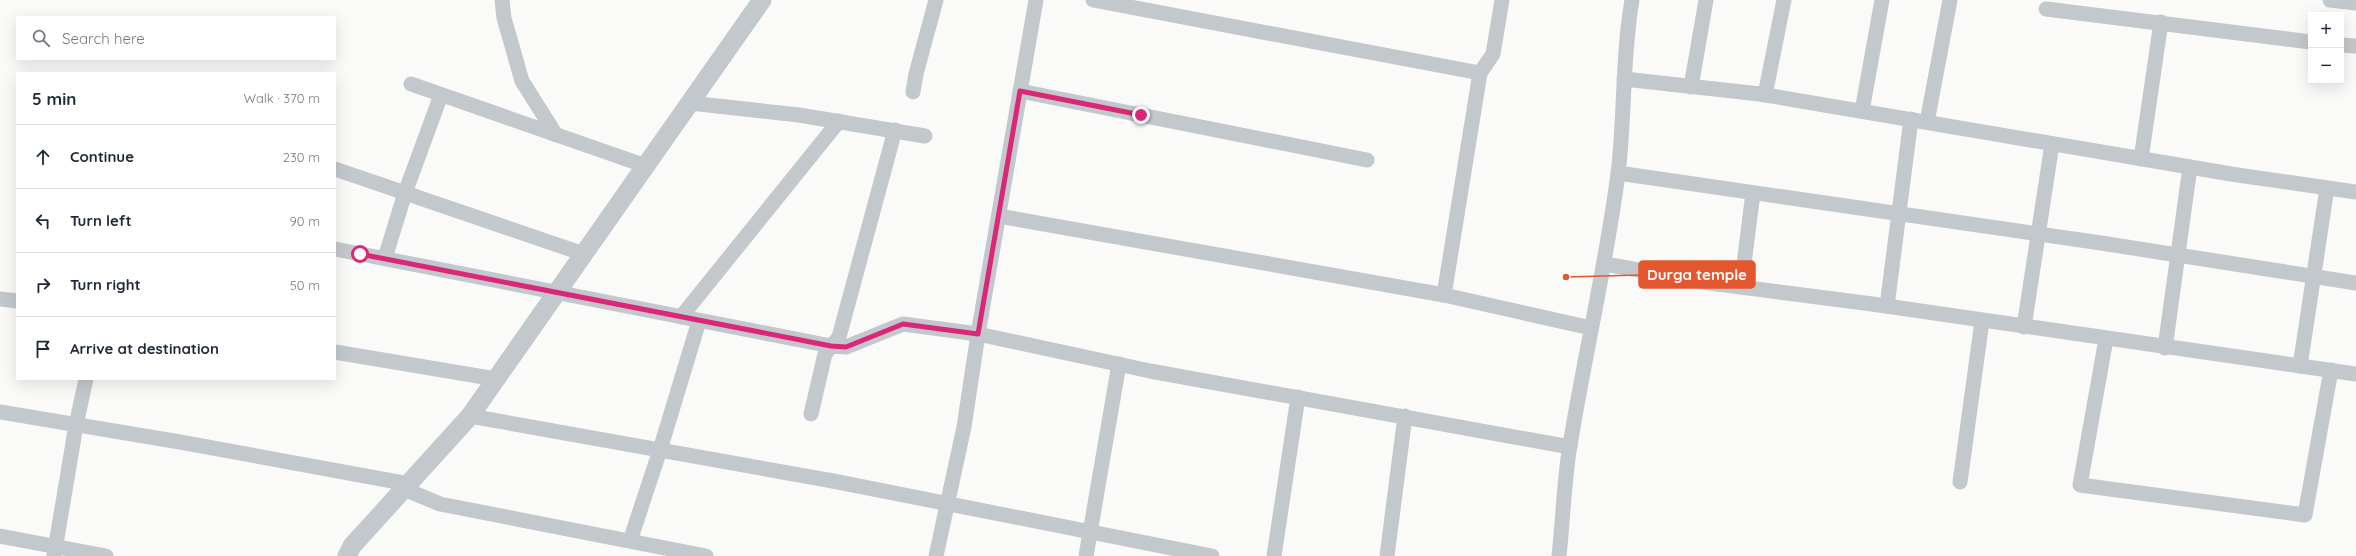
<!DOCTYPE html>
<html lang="en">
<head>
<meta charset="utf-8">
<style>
  body { margin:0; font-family:Quicksand,sans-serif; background:#f6f6f7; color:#1f2937 }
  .controls { position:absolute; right:12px; top:12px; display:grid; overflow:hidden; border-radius:0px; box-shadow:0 4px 16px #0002 }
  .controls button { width:36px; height:36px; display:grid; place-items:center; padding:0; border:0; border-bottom:1px solid #e0e1e3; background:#fff; color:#1f2937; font:20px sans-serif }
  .stop { position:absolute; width:12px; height:12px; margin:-9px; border:3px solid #db2777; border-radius:50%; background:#fff }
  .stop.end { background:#db2777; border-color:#fff; box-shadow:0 1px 4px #0008 }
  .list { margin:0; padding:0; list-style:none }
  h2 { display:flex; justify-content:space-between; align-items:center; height:52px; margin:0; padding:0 16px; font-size:17px }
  h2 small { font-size:13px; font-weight:400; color:#747a83 }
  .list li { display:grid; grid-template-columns:26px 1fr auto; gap:12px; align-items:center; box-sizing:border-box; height:64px; padding:0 16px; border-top:1px solid #e0e1e3 }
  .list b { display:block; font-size:15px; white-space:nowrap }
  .list em { font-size:13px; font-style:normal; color:#747a83 }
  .icon { flex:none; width:22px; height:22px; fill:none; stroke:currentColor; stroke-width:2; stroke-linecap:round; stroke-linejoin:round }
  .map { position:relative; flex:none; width:2356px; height:556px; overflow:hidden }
  .search { position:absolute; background:#fff; box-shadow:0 4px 16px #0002; left:16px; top:16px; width:320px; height:44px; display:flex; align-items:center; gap:10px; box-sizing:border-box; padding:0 14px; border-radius:0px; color:#747a83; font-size:15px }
  .panel { position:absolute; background:#fff; box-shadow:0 4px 16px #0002; left:16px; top:72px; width:320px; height:308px; border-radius:0px }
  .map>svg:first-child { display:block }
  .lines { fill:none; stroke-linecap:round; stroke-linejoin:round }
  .minor { stroke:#c3c8cc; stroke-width:15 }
  .tertiary { stroke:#c3c8cc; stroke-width:19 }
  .route { stroke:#db2777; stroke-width:5 }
  .leader { fill:none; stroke:#e4572e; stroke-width:1.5 }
  .callout-dot { fill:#e4572e; stroke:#fff; stroke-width:1.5 }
  .callout { fill:#e4572e; stroke:#e4572e; stroke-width:1.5 }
  .callout-label { font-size:15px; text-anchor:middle; font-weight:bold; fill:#fff }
</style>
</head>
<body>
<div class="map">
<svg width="2356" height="556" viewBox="0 0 2356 556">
  <rect width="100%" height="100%" fill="#fafaf8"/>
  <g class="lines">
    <!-- minor -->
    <g class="minor">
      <polyline points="502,0 504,18 522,81 556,135"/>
      <polyline points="1093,0 1480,73"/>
      <polyline points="2330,0 2356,3"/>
      <polyline points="2046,9 2311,42"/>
      <polyline points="2341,45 2356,46"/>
      <polyline points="1624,79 1760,94 2231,174 2356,192"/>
      <polyline points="411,84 646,166"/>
      <polyline points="1691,87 1706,0"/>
      <polyline points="1020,91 1367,160"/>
      <polyline points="913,92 916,74 936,0"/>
      <polyline points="1765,95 1784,0"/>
      <polyline points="690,103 799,115 925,136"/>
      <polyline points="1862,111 1882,0"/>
      <polyline points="1927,122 1950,0"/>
      <polyline points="2141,159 2161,22"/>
      <polyline points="335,169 584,254"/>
      <polyline points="1618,173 2101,243 2356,283"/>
      <polyline points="999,216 1444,295 1591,328"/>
      <path d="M335 249C501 280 666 314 831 346L846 347 903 324 978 334 1150 371 1570 447"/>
      <polyline points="385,258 405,193 441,95"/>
      <polyline points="1605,264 1710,283 1872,304 2356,374"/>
      <polyline points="1741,287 1753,193"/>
      <polyline points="1444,295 1480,73 1493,54 1502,0"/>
      <polyline points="0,299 17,301"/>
      <polyline points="1887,306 1911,119"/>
      <polyline points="681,317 839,121"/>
      <polyline points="2024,327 2052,144"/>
      <polyline points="2106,339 2080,485 2305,515 2331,370"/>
      <polyline points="2165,348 2190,167"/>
      <polyline points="335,352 496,379"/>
      <polyline points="2300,366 2327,188"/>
      <polyline points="0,412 180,442 409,484"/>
      <polyline points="811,414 825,354 839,337 895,130"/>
      <polyline points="470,416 833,481 1212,556"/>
      <polyline points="1960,482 1982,321"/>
      <polyline points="404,489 440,504 706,556"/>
      <polyline points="0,536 106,556"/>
      <polyline points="630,541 660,450 699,321"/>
      <polyline points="54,556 76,425 86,379"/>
      <polyline points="936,556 964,427 978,334 1036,0"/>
      <polyline points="1086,556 1119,364"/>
      <polyline points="1274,556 1298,397"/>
      <polyline points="1387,556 1405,416"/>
      <path d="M1559 556C1563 519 1564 481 1570 445 1585 354 1606 265 1618 174 1625 117 1622 58 1632 0"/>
    </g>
    <!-- tertiary -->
    <polyline class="tertiary" points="347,556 352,546 470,416 762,0"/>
  </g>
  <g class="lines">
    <!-- route -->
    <polyline class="route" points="360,254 831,346 846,347 903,324 978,334 1020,91 1141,115"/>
  </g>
  <!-- callouts -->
  <path class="leader" d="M1566 277L1639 275"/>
  <circle class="callout-dot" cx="1566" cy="277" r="4"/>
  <rect class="callout" x="1639" y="261" width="116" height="27" rx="4"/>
  <g class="callout-label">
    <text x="1697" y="280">Durga temple</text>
  </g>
</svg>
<div class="controls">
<button>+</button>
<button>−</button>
</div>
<div class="stop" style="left:360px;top:254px"></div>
<div class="stop end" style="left:1141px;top:115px"></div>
<div class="search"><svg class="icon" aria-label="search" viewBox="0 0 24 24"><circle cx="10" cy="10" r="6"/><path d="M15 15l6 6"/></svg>Search here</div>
<section class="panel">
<h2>5 min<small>Walk · 370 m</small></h2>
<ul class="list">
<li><svg class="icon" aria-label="ahead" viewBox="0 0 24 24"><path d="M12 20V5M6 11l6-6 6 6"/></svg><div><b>Continue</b></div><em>230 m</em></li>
<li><svg class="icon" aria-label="left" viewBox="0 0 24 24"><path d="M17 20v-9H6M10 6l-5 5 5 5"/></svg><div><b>Turn left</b></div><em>90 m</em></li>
<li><svg class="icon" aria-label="right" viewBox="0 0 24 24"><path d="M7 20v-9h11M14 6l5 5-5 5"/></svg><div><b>Turn right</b></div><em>50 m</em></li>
<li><svg class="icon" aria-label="arrive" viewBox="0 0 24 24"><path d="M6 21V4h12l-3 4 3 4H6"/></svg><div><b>Arrive at destination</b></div></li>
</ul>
</section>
</div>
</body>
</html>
